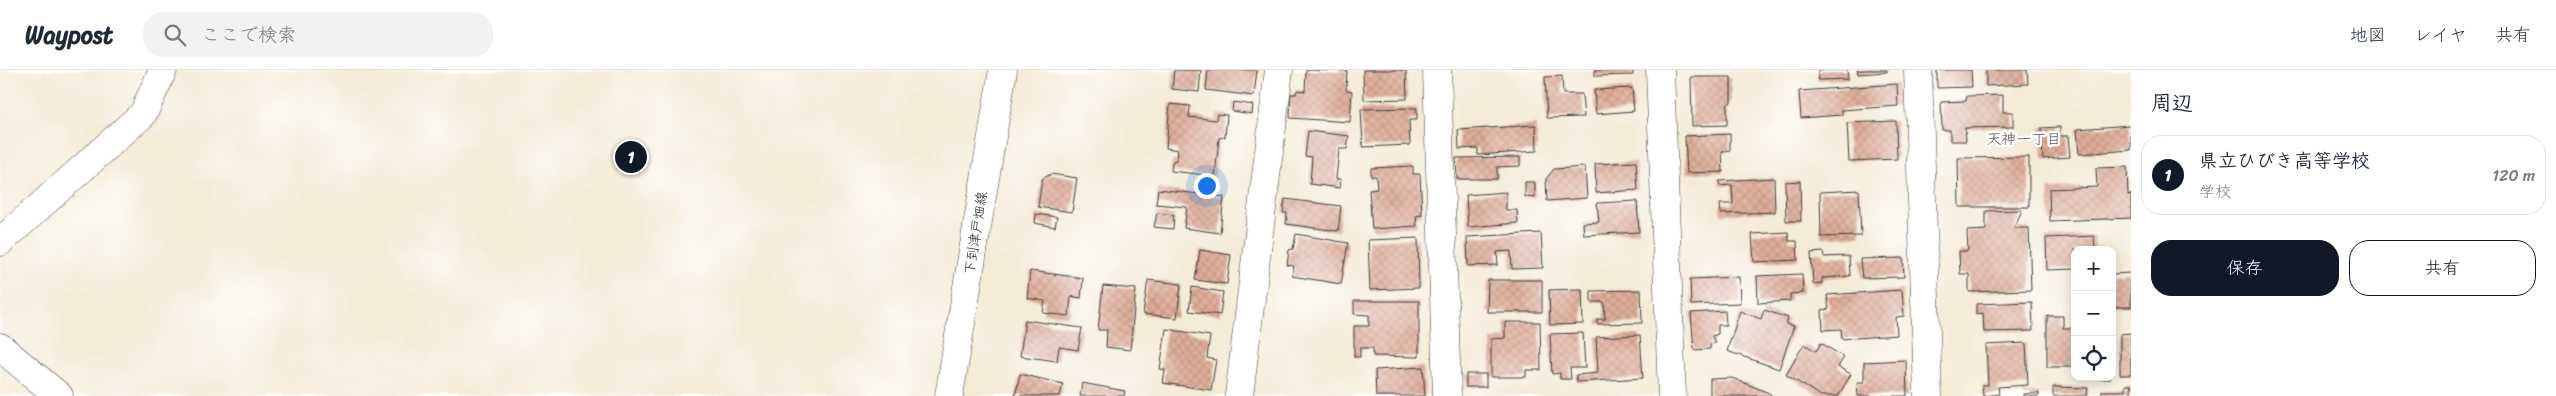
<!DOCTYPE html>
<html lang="ja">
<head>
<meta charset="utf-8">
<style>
  body { margin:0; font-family:Sriracha,"Klee One",sans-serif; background:#f2f2f3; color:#1f2937 }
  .controls { position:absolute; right:15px; bottom:15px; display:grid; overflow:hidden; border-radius:10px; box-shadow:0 2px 12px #0003 }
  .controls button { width:45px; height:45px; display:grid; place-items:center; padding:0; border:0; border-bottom:1px solid #e0e1e3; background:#fff; color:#1f2937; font:25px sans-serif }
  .you { position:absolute; left:1206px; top:115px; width:18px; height:18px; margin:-12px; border:4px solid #fff; border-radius:50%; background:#1a73e8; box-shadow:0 0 0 8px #1a73e833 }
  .badge { display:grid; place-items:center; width:32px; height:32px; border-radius:50%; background:#111827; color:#fff; font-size:16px; font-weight:700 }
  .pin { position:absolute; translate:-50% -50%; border:2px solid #fff; box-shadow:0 1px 5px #0006 }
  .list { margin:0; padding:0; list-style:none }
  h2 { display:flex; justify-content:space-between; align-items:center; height:65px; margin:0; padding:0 20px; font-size:21px }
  h2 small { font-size:16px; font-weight:400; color:#747a83 }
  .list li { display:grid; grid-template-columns:32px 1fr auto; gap:15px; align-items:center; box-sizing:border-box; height:80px; margin:0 10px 10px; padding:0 10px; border:1px solid #e0e1e3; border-radius:20px }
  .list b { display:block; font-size:19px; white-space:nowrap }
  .list p { margin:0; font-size:16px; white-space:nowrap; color:#747a83 }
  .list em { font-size:16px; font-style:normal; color:#747a83 }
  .actions { display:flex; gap:10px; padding:15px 20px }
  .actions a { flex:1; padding:11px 0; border:1px solid #111827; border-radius:20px; text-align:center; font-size:18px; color:#111827 }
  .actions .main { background:#111827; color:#fff }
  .icon { flex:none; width:28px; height:28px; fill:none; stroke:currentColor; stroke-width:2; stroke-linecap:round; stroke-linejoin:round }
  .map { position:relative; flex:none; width:2131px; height:326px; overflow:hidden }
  header { display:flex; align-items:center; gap:30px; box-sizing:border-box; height:70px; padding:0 25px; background:#fff; border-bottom:1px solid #e0e1e3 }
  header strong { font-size:24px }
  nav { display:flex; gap:28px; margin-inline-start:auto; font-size:18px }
  .search { width:350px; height:45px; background:#f2f2f3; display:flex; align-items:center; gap:12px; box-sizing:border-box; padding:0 18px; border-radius:20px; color:#747a83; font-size:19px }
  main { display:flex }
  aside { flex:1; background:#fff }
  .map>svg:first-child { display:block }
  .building { fill:url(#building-cross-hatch) }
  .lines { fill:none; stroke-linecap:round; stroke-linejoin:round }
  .minor-casing { stroke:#3c3b38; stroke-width:29 }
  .secondary-casing { stroke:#3c3b38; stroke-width:29 }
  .minor { stroke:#fff; stroke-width:28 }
  .secondary { stroke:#fff; stroke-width:28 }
  .labels { text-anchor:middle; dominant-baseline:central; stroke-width:5; stroke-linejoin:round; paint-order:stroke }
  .street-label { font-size:14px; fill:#1c1c1c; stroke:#fff }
  .neighbourhood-label { font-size:15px; fill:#604f48; stroke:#fff }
</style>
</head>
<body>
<header>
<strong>Waypost</strong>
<div class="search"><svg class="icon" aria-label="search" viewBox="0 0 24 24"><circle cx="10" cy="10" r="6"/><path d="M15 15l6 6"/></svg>ここで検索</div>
<nav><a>地図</a><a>レイヤ</a><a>共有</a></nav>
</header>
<main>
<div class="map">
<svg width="2131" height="326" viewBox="0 0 2131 326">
  <defs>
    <pattern id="building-cross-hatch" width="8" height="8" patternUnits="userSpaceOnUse" patternTransform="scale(1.25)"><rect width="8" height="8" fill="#dfae9a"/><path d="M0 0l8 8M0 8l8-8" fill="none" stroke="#bf9584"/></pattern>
  </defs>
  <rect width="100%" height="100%" fill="#fff"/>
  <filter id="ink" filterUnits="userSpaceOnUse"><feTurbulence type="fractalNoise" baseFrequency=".02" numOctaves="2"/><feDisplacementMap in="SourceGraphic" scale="10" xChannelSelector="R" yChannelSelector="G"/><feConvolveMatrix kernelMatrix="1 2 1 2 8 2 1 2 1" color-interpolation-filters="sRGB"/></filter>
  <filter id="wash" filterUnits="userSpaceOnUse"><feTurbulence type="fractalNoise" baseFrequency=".0096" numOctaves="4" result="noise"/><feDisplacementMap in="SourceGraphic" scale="20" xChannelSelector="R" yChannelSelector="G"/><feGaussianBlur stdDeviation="1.12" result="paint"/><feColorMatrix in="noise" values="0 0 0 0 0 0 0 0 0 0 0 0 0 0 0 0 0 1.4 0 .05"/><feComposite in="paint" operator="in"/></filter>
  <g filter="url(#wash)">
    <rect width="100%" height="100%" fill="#f4ebd6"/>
    <g id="blocks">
      <!-- building -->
      <g class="building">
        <polygon points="1174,0 1201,0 1199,22 1172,19"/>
        <polygon points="1208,0 1257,0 1254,26 1206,20"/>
        <polygon points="1306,0 1347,1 1346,20 1352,21 1350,52 1290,48 1291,24 1296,24 1297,20 1305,21"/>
        <polygon points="1363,0 1406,0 1407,29 1364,30"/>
        <polygon points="1595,0 1633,0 1633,5 1595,6"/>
        <polygon points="1818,0 1847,0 1848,9 1818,10"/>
        <polygon points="1857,0 1887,0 1887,2 1858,4"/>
        <polygon points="1937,0 1971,0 1972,17 1937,18"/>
        <polygon points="1986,0 2027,0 2028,14 1986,16"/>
        <polygon points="1562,6 1563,24 1582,24 1584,47 1547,48 1545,7"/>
        <polygon points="1691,7 1731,7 1731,32 1727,35 1727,55 1692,56"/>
        <polygon points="1897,14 1898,36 1842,40 1842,45 1801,48 1799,21"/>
        <polygon points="1632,18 1634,41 1596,44 1594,20"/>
        <polygon points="2003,25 2003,42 2013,42 2013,57 1965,58 1966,71 1950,71 1950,60 1942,60 1941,32 1966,31 1967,26"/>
        <polygon points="1233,32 1253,35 1252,44 1232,41"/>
        <polygon points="1170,34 1190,36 1189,47 1216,50 1217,44 1227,45 1225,67 1219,68 1215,106 1171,101 1172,92 1177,89 1178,80 1166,78"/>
        <polygon points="1417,38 1417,50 1409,50 1410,75 1363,77 1361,39"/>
        <polygon points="1896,51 1897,89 1849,91 1847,53"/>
        <polygon points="1536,55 1537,81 1478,85 1478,78 1459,79 1458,60"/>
        <polygon points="2131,55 2131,80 2079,84 2077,59"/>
        <polygon points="2060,57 2060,66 2068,66 2070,87 2043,89 2041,58"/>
        <polygon points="1308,61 1349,66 1347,79 1339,79 1336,109 1341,109 1340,118 1310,114 1312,87 1305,86"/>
        <polygon points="1730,64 1730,81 1722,82 1723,102 1687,103 1685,66"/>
        <polygon points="1520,87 1520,96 1497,97 1497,109 1457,109 1456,88"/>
        <polygon points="2029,87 2029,137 1959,137 1958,88"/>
        <polygon points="1636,92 1638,120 1596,123 1595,94"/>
        <polygon points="1413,96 1413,104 1420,104 1422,145 1416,146 1417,156 1372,159 1369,120 1377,119 1376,106 1371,106 1371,98"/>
        <polygon points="1585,97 1587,128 1547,131 1546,109 1554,99"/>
        <polygon points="2127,97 2128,125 2131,124 2131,148 2050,151 2049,119 2097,117 2096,98"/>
        <polygon points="1051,104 1077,108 1072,142 1038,137 1042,109"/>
        <polygon points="1774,108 1775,142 1721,144 1720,134 1733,134 1732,115 1720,116 1719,111"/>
        <polygon points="1800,111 1801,151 1786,151 1785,112"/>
        <polygon points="1525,112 1535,112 1535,128 1525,127"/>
        <polygon points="1158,119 1224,127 1220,163 1184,158 1187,137 1156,134"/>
        <polygon points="1859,120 1861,166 1821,167 1820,122"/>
        <polygon points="1506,122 1506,140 1517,140 1518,153 1468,157 1466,125"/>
        <polygon points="1285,129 1341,136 1338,161 1286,154 1287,143 1283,143"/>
        <polygon points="1637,131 1639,162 1584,165 1583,153 1599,152 1597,133"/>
        <polygon points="2022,140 2014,158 2029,158 2031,220 1969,222 1969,204 1960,204 1959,181 1968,181 1967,161 1986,160 1986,141"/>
        <polygon points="1157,143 1174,145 1173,159 1154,157"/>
        <polygon points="1036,144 1057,147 1055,157 1035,153"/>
        <polygon points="1788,162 1789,171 1797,171 1798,190 1754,192 1752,164"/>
        <polygon points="1541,163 1543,198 1512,199 1511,181 1497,182 1498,195 1468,196 1467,167"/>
        <polygon points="1296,164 1348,173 1341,214 1292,206 1294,196 1287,195 1289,180 1293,179"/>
        <polygon points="2094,166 2095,180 2075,180 2075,199 2047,200 2046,168"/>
        <polygon points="1418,168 1419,218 1370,220 1368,170"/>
        <polygon points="1200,180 1231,185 1227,214 1195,210"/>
        <polygon points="1823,182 1824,187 1849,186 1850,206 1822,208 1822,213 1813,214 1811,183"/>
        <polygon points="1903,188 1904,207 1862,208 1860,189"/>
        <polygon points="1030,201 1083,208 1081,228 1071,226 1069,246 1043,243 1045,231 1027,228"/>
        <polygon points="2131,203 2131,237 2112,237 2112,204"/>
        <polygon points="1802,204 1803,223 1790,224 1790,231 1758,233 1757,206"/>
        <polygon points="1739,207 1740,233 1691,235 1690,209"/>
        <polygon points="1148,210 1181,214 1177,248 1143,244"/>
        <polygon points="1488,210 1542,210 1542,242 1487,242"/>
        <polygon points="1103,216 1136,219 1130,280 1106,277 1107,260 1098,260"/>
        <polygon points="1192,217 1223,222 1220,245 1189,241"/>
        <polygon points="1582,219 1583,254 1550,255 1549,220"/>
        <polygon points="1641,220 1642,253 1597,254 1597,249 1605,249 1604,232 1591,232 1591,221"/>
        <polygon points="1902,220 1904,246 1896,247 1897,265 1842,269 1841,259 1823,260 1822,240 1829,239 1827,225"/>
        <polygon points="1354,231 1419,231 1419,287 1373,286 1373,278 1360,278 1360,287 1354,287 1354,256 1369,256 1369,245 1354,244"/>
        <polygon points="2032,232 2033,261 1984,262 1983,243 1976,244 1976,234"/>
        <polygon points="1764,240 1788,248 1786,254 1794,256 1779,299 1727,281 1740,241 1761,249"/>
        <polygon points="1725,241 1726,255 1718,255 1718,264 1712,266 1715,273 1710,274 1710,279 1694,280 1691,243"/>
        <polygon points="2047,246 2063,246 2063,258 2073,258 2074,297 2047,297"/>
        <polygon points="1025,250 1082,258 1078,280 1059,277 1057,291 1020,286"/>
        <polygon points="1505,252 1540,252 1541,300 1526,300 1526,307 1491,307 1491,269 1505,268"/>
        <polygon points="1166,259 1210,266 1207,288 1216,290 1211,320 1163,313 1165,300 1160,299"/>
        <polygon points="1583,263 1585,298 1570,298 1571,309 1560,309 1560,303 1552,304 1550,264"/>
        <polygon points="2131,263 2131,305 2120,305 2120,264"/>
        <polygon points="1640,265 1643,308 1577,312 1576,305 1598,303 1596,267"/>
        <polygon points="1821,273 1844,287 1838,297 1851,304 1838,326 1821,326 1786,305 1804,274 1816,281"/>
        <polygon points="2026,273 2028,315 1998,317 1999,324 1983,326 1982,315 1988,315 1986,275"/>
        <polygon points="1906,290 1907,326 1858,326 1857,312 1864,312 1864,292"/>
        <polygon points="1423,297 1425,326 1376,326 1375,300"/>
        <polygon points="1020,304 1063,314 1060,326 1015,326"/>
        <rect x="1466" y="304" width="20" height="13"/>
        <rect x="2089" y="307" width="21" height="2"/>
        <polygon points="1732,308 1769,323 1772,326 1710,326 1710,309"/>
        <polygon points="1082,313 1125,321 1124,326 1080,326"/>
        <polygon points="2125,315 2131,315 2131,326 2102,326 2102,321 2125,321"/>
        <polygon points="2053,317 2088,318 2087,326 2053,326"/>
        <polygon points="2039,323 2039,326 2023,326 2023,324"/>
      </g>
    </g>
  </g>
  <g filter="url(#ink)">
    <use href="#blocks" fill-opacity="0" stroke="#3c3b38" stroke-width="1"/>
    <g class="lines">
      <defs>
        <g id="minor">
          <polyline points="1437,0 1447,326"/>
          <polyline points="1660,0 1672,326"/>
          <polyline points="1918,0 1928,326"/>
          <polyline points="0,172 143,44 163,0"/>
          <polyline points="0,277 59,326"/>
          <polyline points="1239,326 1279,0"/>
        </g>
        <polyline id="secondary" points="949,326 1003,0"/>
      </defs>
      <!-- minor casing -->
      <use href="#minor" class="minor-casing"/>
      <!-- secondary casing -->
      <use href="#secondary" class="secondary-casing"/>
      <!-- minor -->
      <use href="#minor" class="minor"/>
      <!-- secondary -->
      <use href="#secondary" class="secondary"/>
    </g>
  </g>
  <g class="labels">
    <!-- street labels -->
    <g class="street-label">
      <text transform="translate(976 163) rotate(-81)">下到津戸畑線</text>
    </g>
    <!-- neighbourhood labels -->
    <g class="neighbourhood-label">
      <text x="2024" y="69">天神一丁目</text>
    </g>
  </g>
</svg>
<div class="controls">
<button>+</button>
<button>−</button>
<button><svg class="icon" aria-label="locate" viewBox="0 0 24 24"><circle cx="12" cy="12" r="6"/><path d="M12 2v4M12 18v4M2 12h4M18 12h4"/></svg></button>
</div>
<div class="you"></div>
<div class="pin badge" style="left:631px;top:87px">1</div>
</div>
<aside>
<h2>周辺<small></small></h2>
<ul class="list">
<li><span class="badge">1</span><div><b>県立ひびき高等学校</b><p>学校</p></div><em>120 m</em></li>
</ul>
<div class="actions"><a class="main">保存</a><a>共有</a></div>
</aside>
</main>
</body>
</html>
